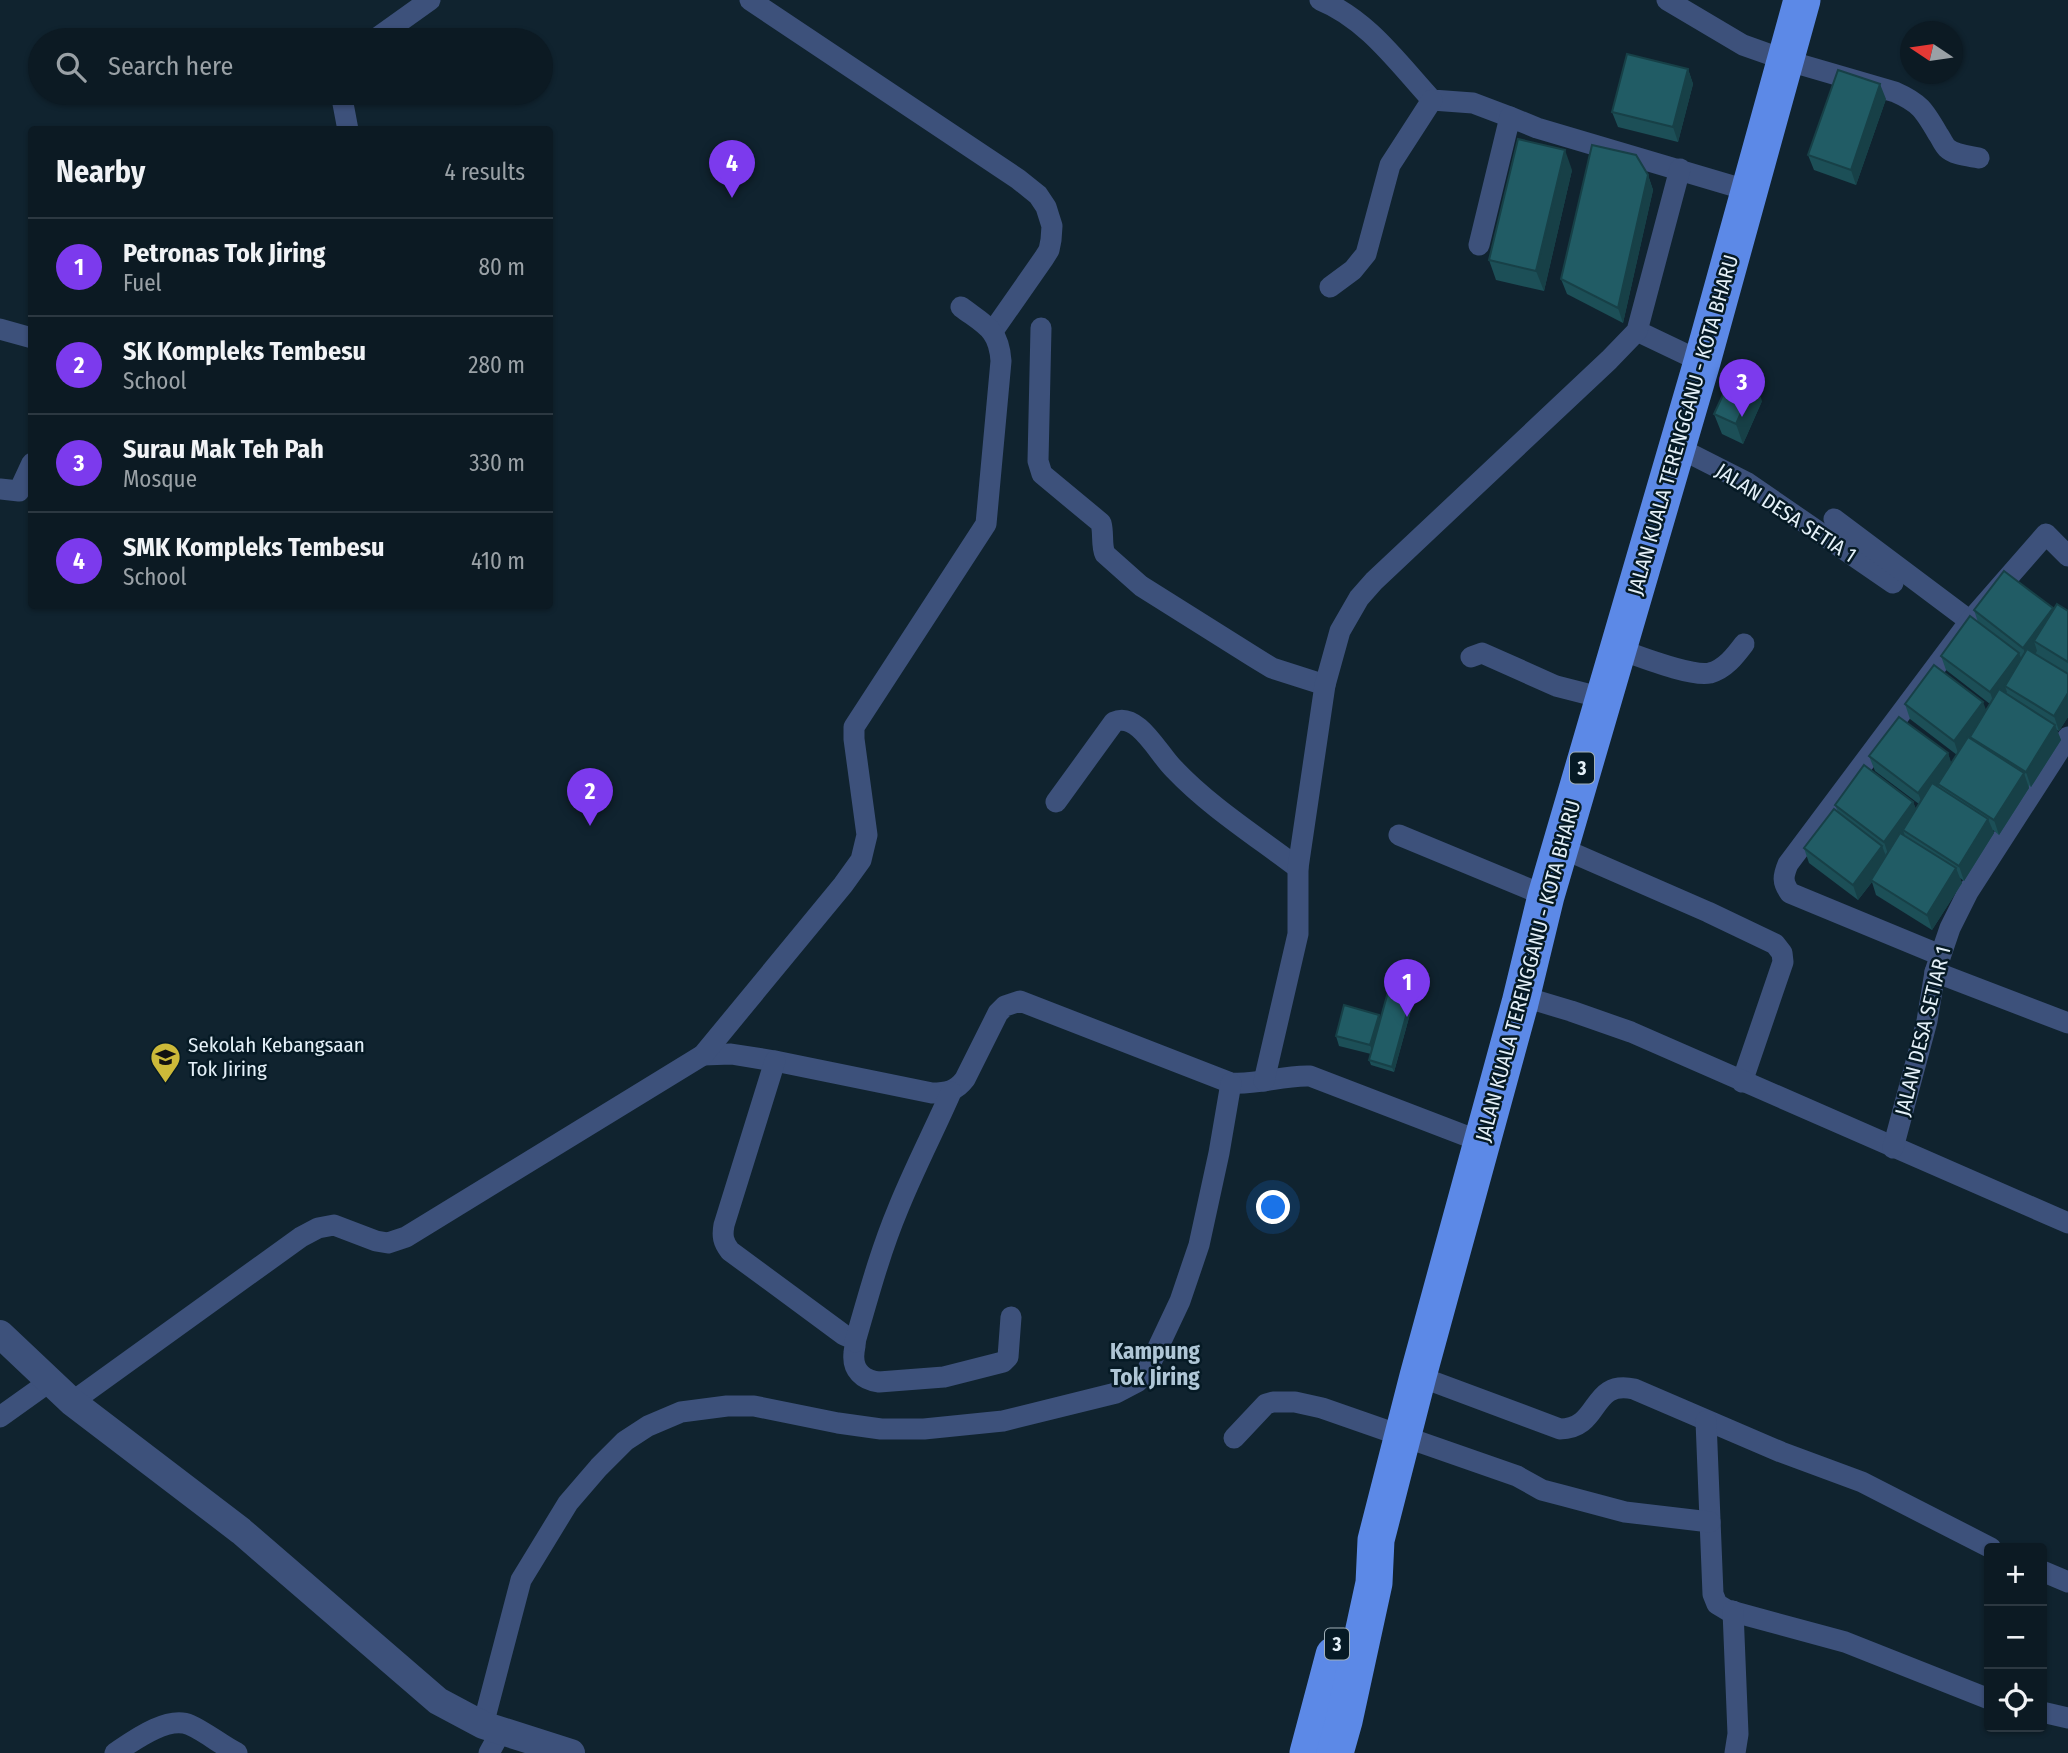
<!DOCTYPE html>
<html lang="en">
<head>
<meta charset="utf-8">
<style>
  body { margin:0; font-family:"Fira Sans Condensed",sans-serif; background:#15232b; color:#f1f3f6 }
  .controls { position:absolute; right:21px; bottom:21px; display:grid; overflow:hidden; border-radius:7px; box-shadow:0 2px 5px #0004 }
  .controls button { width:63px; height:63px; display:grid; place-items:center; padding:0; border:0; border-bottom:2px solid #2c3841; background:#0c1a23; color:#f1f3f6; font:35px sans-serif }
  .compass { position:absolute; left:1900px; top:21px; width:63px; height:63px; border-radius:50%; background:#0c1a23; box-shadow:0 2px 5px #0004; rotate:283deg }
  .you { position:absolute; left:1274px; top:1208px; width:24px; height:24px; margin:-18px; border:5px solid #fff; border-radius:50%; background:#1a73e8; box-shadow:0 0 0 10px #1a73e833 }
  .badge { display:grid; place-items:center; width:46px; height:46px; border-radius:50%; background:#7c3aed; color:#fff; font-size:23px; font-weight:700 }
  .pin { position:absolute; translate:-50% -58px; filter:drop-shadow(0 2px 4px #0008) }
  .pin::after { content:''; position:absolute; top:37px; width:24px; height:21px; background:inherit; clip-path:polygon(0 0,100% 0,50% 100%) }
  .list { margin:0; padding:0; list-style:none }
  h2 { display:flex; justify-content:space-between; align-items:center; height:91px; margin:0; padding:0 28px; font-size:30px }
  h2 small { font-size:23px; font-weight:400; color:#9aa1a6 }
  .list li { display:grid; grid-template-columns:46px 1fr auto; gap:21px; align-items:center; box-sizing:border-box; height:98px; padding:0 28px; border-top:2px solid #2c3841 }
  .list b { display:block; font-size:26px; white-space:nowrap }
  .list p { margin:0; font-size:23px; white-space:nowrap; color:#9aa1a6 }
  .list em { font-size:23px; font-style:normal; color:#9aa1a6 }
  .icon { flex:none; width:38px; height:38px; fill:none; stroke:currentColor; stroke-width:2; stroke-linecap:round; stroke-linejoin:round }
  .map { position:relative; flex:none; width:2068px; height:1753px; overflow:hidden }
  .search { position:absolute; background:#0c1a23; box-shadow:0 2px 5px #0004; left:28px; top:28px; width:525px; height:77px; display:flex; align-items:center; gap:18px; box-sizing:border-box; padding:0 24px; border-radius:38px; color:#9aa1a6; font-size:26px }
  .panel { position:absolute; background:#0c1a23; box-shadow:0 2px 5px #0004; left:28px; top:126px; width:525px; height:483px; border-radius:7px }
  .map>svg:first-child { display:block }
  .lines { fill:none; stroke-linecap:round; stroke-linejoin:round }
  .minor { stroke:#3d517b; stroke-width:21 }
  .tertiary { stroke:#3d517b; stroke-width:28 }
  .trunk { stroke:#5c89e7; stroke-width:37 }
  .wall { fill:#1c4f57 }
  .shaded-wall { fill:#174047 }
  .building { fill:#215c65; stroke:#174047; stroke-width:2 }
  .labels { text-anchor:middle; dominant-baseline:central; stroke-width:5; stroke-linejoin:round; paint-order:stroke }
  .shield { fill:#061a25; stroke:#a1b0b9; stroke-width:2 }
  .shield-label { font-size:19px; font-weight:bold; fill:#e4f0f8 }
  .street-label { font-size:21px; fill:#e4f0f8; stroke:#061a25 }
  .poi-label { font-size:21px; fill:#e4f0f8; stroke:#061a25; text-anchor:start }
  .neighbourhood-label { font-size:23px; font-weight:bold; fill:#afc6d6; stroke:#061a25 }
</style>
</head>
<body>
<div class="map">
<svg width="2068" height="1753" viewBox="0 0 2068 1753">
  <rect width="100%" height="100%" fill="#10232f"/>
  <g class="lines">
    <!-- minor -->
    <g class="minor">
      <polyline points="750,0 1018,179 1038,195 1046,207 1052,226 1051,240 1049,250 1044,258 993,331"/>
      <path d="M1320 0C1367 19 1398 63 1432 100L1473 103 1510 117"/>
      <path d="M1667 0 1743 45 1785 60 1895 92C1920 103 1924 110 1938 134 1941 138 1943 144 1947 148 1954 155 1969 156 1979 158"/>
      <polyline points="374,40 430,0"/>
      <polyline points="341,93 348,130"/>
      <polyline points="1479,245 1510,117 1537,128 1750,191"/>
      <polyline points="1330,287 1353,270 1366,254 1390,165 1432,100"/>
      <path d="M1041 328 1038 461 1042 474 1101 523C1104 534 1101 545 1105 554L1141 586 1254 657 1272 668 1325 685"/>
      <polyline points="0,329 32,338"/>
      <polyline points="1637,331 1702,362"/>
      <polyline points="1677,447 1746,482 1893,583"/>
      <polyline points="0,489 19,491 32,463"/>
      <polyline points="1834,519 1970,621"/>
      <path d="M1618 649C1639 656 1690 677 1710 673 1725 669 1735 656 1744 644"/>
      <polyline points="1471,657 1482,653 1556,686 1603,698"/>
      <path d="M1056 802 1114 722C1138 711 1159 755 1174 769 1210 807 1256 836 1298 868"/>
      <polyline points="1399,835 1546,896"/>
      <polyline points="1559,847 1708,912 1775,944 1782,953 1783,962 1742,1082"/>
      <path d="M1940 955 1790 893C1782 882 1783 876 1788 864L1970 621 2046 534 2068 556"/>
      <polyline points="1935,972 2068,1023"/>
      <polyline points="1521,996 1571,1011 1631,1032 2068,1223"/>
      <path d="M703 1055 731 1054 775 1061 932 1093C947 1093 956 1091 965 1079L998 1013 1005 1006 1020 1001 1231 1083C1259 1085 1282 1075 1310 1076L1482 1142"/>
      <path d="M775 1061 724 1225C722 1236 723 1242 730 1251L844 1335C847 1336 853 1339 855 1341 856 1344 854 1350 854 1353 852 1370 863 1380 879 1382L944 1377 1003 1362 1008 1357 1011 1317"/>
      <polyline points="1264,1081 1298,934 1298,868 1325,685 1340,631 1359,598 1374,581 1609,360 1637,331 1680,169"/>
      <polyline points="1893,1148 1927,1021 1935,972 1950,928 1968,892 2068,737"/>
      <path d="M855 1342C868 1297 880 1252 898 1209 914 1169 934 1131 951 1092"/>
      <path d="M1418 1376 1560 1429C1601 1429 1590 1379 1634 1389L1781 1452 1862 1482 1991 1548"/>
      <path d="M72 1402 301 1237 318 1228 334 1225 376 1241 388 1243 406 1237 703 1055 843 885 861 860 867 835 854 739V727L986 524 1001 361C999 329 985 325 961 307"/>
      <polyline points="0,1417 49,1382"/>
      <polyline points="1706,1421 1713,1594 1717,1604 1727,1610 1845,1642 1989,1699"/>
      <polyline points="1234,1438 1266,1404 1273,1402 1295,1402 1322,1408 1517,1476 1542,1490 1565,1496 1625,1512 1710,1522"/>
      <polyline points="2042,1571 2068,1582"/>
      <polyline points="1733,1611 1738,1734 1735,1753"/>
      <polyline points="2042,1712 2068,1718"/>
      <polyline points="483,1725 521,1580 568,1503 599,1467 625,1441 648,1426 681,1412 727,1406 754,1406 838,1423 881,1429 924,1429 1003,1421 1116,1393 1137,1382 1146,1373 1180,1301 1199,1245 1219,1153 1231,1083"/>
      <path d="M115 1753C133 1741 168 1715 190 1725 206 1732 221 1745 237 1753"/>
      <polyline points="489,1753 501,1731"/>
    </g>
    <!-- tertiary -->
    <polyline class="tertiary" points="0,1334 72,1402 241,1531 438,1701 483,1725 571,1753"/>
    <!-- trunk -->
    <g class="trunk">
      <polyline points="1308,1753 1334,1655"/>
      <polyline points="1335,1753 1344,1721 1374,1583 1376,1540 1418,1376 1520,1003 1546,896 1702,362 1802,0"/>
    </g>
  </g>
  <!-- wall -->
  <g class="wall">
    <polygon points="1688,69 1693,84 1678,142 1618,127 1612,112"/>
    <polygon points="1886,99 1856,185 1814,170 1808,155"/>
    <polygon points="1572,170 1544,291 1496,280 1489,260"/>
    <polygon points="1648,175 1653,190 1623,323 1567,294 1561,279"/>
    <polygon points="1762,401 1743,444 1722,434 1714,414"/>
    <polygon points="2053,608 2068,611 2068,717 2059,731 2057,730 2061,740 2031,787 2029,785 2029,788 1999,835 1993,830 1994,833 1964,881 1960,878 1962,883 1932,930 1876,895 1872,882 1858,900 1809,863 1804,848 1838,812 1835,805 1913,802 1916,809 1919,804 1875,771 1869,756 1948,753 1951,764 1957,755 1910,719 1905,704 1986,710 1990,704 1946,670 1941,656 1978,622 1974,610"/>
    <polygon points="1411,998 1413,1003 1394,1072 1371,1065 1369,1060 1371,1054 1339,1046 1336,1036 1380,1020"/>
  </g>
  <!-- shaded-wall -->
  <g class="shaded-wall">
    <polygon points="1688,69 1693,84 1678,142 1673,127"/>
    <polygon points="1880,84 1886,99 1856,185 1851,170"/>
    <polygon points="1565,150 1572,170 1544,291 1536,271"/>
    <polygon points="1648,175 1653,190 1623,323 1618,308"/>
    <polygon points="1755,381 1762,401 1743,444 1736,424"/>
    <polygon points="2053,608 2058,623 2034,641 2037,651 2029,662 2023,648"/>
    <polygon points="2019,653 2025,668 2005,686 2007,692 1995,707 1990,692"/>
    <polygon points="2068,693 2068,717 2059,731 2054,716"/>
    <polygon points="1983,702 1989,717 1970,737 1971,740 1959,756 1954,741"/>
    <polygon points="2055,725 2061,740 2031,787 2026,772"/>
    <polygon points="1948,753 1953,768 1938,784 1939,787 1924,808 1918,793"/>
    <polygon points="2024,773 2029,788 1999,835 1994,820"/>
    <polygon points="1913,802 1919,817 1903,830 1905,836 1889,857 1884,842"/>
    <polygon points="1988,819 1994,833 1964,881 1959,866"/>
    <polygon points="1882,846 1888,861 1871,880 1872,882 1858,900 1853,885"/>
    <polygon points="1956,868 1962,883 1932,930 1927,915"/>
    <polygon points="1411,998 1413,1003 1394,1072 1392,1067"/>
    <polygon points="1379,1015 1382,1025 1374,1055 1370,1045"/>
  </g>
  <!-- building -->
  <g class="building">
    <polygon points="1627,54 1688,69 1673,127 1612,112"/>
    <polygon points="1838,70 1880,84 1851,170 1808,155"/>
    <polygon points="1518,139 1565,150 1536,271 1489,260"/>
    <polygon points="1592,145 1636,155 1648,175 1618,308 1561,279"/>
    <polygon points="1734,371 1755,381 1736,424 1714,414"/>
    <polygon points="2004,571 2053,608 2023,648 1974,610"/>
    <polygon points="2057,604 2068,611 2068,662 2034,641"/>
    <polygon points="1970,616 2019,653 1990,692 1941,656"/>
    <polygon points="2027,649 2068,674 2068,693 2054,716 2005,686"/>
    <polygon points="1934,665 1983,702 1954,741 1905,704"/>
    <polygon points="1999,689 2055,725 2026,772 1970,737"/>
    <polygon points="1899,717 1948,753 1918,793 1869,756"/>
    <polygon points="1968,737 2024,773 1994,820 1938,784"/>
    <polygon points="1864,765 1913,802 1884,842 1835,805"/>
    <polygon points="1932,783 1988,819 1959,866 1903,830"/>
    <polygon points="1834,809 1882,846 1853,885 1804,848"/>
    <polygon points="1900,833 1956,868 1927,915 1871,880"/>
    <polygon points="1388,992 1411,998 1392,1067 1369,1060"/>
    <polygon points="1344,1005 1379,1015 1370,1045 1336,1036"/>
  </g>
  <!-- icons -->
  <defs>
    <symbol id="school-pin" viewBox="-11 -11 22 30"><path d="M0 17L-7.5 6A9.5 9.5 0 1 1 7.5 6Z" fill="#ccb939" stroke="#061a25"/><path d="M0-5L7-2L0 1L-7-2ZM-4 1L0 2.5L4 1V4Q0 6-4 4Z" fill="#111"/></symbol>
  </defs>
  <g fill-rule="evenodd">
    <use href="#school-pin" x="148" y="1040" width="35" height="47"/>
  </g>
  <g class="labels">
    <!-- shield labels -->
    <g class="shield">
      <rect x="1570" y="752.5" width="24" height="31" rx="5"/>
      <rect x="1325" y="1628.5" width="24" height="31" rx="5"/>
    </g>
    <g class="shield-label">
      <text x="1582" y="768">3</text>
      <text x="1337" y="1644">3</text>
    </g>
    <!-- street labels -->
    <g class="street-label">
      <text transform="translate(1683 425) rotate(-74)">JALAN KUALA TERENGGANU - KOTA BHARU</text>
      <text transform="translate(1786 513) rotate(33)">JALAN DESA SETIA 1</text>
      <text transform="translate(1528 971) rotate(-75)">JALAN KUALA TERENGGANU - KOTA BHARU</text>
      <text transform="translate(1923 1031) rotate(-76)">JALAN DESA SETIAR 1</text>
    </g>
    <!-- poi labels -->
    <g class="poi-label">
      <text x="188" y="1045">Sekolah Kebangsaan<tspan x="188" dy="24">Tok Jiring</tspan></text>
    </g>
    <!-- neighbourhood labels -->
    <g class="neighbourhood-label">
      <text x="1155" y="1351">Kampung<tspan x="1155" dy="26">Tok Jiring</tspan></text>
    </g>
  </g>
</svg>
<div class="controls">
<button>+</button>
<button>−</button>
<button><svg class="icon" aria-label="locate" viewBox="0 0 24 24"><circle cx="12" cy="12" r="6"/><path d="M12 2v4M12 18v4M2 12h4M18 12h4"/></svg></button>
</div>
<svg class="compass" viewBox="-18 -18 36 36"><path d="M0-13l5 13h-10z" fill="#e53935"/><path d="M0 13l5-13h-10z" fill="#9aa1a6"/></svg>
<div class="you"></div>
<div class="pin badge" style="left:1407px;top:1017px">1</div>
<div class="pin badge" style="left:590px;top:826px">2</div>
<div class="pin badge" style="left:1742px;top:417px">3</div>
<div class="pin badge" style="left:732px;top:198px">4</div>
<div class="search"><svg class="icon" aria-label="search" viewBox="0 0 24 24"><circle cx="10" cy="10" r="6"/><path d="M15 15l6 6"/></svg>Search here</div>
<section class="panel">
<h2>Nearby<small>4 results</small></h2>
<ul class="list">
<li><span class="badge">1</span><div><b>Petronas Tok Jiring</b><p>Fuel</p></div><em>80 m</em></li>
<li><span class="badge">2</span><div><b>SK Kompleks Tembesu</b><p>School</p></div><em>280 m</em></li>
<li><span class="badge">3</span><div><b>Surau Mak Teh Pah</b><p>Mosque</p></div><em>330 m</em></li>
<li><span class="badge">4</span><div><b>SMK Kompleks Tembesu</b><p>School</p></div><em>410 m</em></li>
</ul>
</section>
</div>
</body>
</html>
